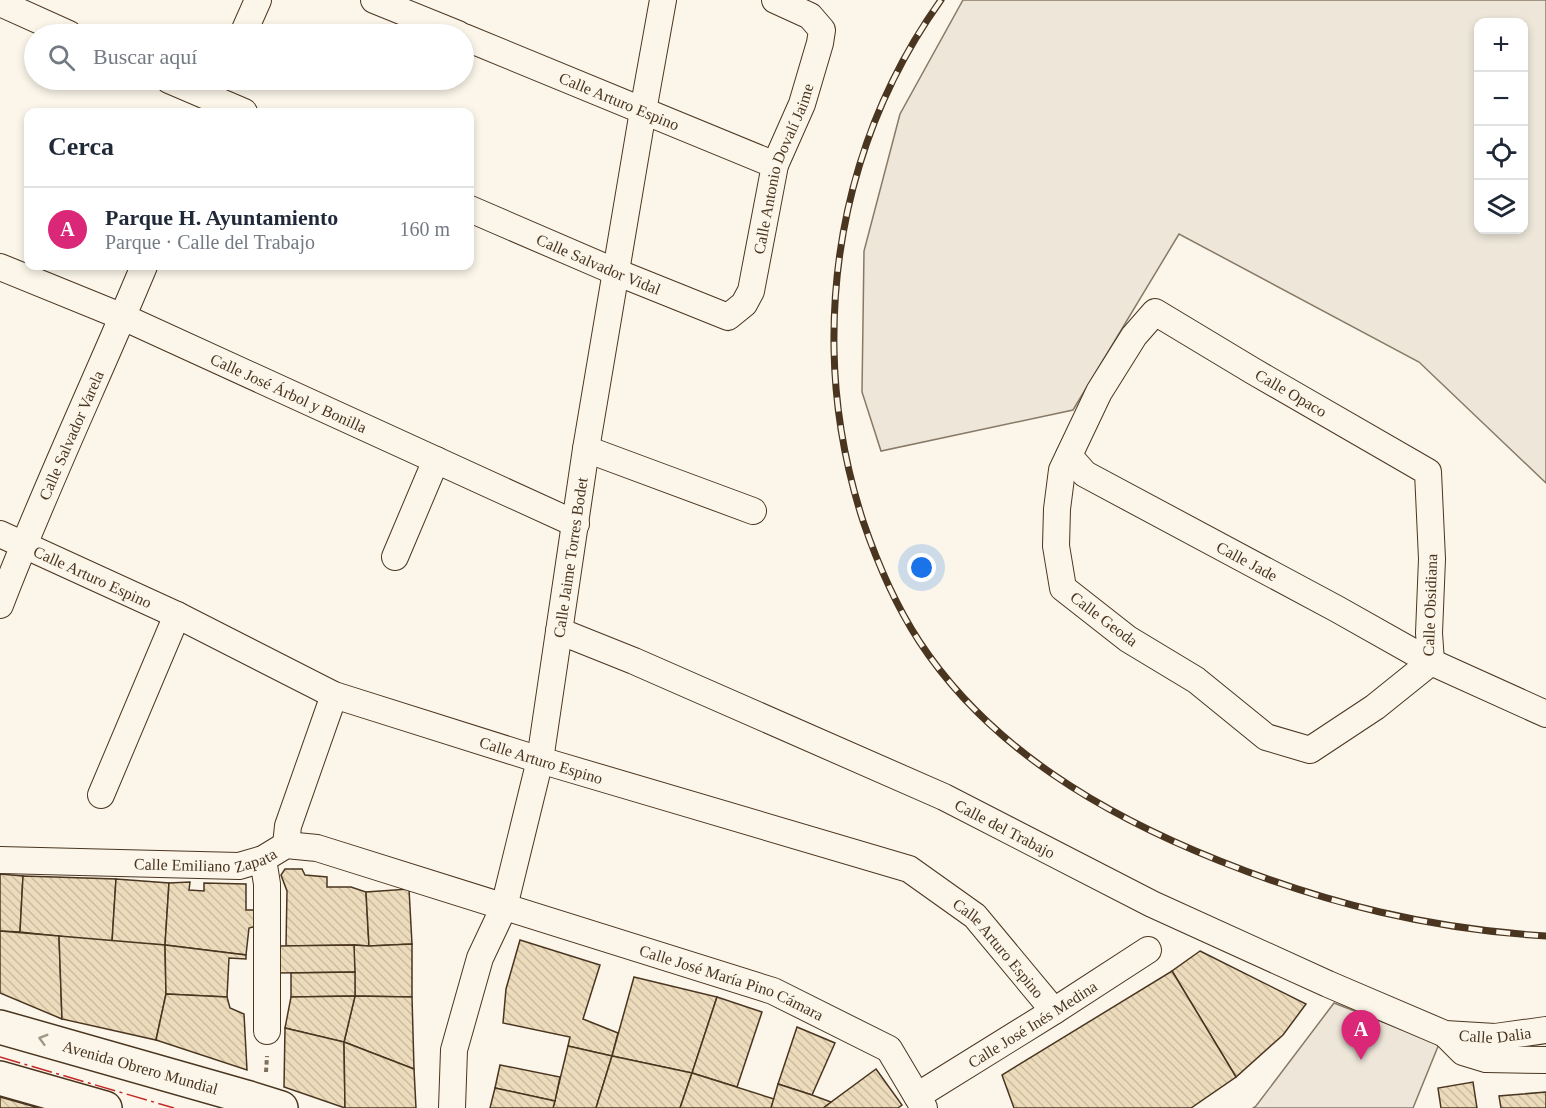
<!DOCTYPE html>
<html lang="es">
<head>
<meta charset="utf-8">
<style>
  body { margin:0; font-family:"Times New Roman",serif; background:#f6f6f7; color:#1f2937 }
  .controls { position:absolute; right:18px; top:18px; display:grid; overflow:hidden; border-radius:12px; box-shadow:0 3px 9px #0003 }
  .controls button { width:54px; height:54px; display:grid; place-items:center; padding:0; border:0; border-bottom:2px solid #e0e1e3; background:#fff; color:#1f2937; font:30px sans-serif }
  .you { position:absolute; left:922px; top:568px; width:21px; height:21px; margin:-15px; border:4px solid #fff; border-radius:50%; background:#1a73e8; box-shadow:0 0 0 9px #1a73e833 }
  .badge { display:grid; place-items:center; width:39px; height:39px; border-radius:50%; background:#db2777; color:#fff; font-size:20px; font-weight:700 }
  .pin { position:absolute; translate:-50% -50px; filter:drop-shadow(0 2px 3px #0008) }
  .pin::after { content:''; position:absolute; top:32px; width:21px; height:18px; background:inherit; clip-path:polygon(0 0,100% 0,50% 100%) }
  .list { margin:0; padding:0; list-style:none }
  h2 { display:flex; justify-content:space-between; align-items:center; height:78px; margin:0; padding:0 24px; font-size:26px }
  h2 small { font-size:20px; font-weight:400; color:#747a83 }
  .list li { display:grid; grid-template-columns:39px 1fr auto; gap:18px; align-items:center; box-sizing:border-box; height:84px; padding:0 24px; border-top:2px solid #e0e1e3 }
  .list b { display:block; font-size:22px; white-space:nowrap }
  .list p { margin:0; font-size:20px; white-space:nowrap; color:#747a83 }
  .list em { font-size:20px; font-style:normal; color:#747a83 }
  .icon { flex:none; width:33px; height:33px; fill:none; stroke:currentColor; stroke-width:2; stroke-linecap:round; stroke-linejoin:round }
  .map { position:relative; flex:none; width:1546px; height:1108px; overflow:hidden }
  .search { position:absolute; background:#fff; box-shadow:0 3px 9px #0003; left:24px; top:24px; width:450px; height:66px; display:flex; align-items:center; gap:15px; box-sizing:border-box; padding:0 21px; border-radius:33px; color:#747a83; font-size:22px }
  .panel { position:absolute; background:#fff; box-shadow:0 3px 9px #0003; left:24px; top:108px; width:450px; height:162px; border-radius:12px }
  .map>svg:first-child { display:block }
  .green { fill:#ede6d9; stroke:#887966; stroke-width:1.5; fill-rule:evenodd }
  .building { fill:url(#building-back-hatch); stroke:#4a3520; stroke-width:1.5 }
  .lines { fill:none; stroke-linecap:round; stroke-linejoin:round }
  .minor-casing { stroke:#4a3520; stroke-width:28 }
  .secondary-casing { stroke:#4a3520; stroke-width:36 }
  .path { stroke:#7f6f5c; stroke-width:4; stroke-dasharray:4.5 3; stroke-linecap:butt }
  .minor { stroke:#fbf6e9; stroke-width:26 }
  .secondary { stroke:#fbf6e9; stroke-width:33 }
  .rail-casing { stroke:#4a3520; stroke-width:7 }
  .rail { stroke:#fbf6e9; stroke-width:4.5; stroke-dasharray:14; stroke-linecap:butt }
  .power { stroke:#c62828; stroke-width:1.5; stroke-dasharray:21 4.5 3 4.5; stroke-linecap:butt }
  .oneway { stroke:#a29684 }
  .labels { text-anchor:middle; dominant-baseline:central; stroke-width:4.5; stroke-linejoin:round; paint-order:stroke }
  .street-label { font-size:16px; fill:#4a3520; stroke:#fbf6e9 }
</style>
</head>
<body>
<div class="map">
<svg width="1546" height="1108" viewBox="0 0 1546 1108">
  <defs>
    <pattern id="building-back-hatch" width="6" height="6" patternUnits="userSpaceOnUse" patternTransform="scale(1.5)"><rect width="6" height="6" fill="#ecdcbc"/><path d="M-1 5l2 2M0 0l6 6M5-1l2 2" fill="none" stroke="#ccbda1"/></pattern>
  </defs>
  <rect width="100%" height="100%" fill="#fbf6e9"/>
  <!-- green -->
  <g class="green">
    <path d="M963 0H1546V483L1419 362 1179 234 1073 410 881 451 862 392 864 251 900 114ZM1478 22H1524V230H1478Z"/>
    <polygon points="1334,1003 1439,1044 1413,1108 1253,1108 1256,1106"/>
  </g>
  <!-- building -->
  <g class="building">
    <polygon points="285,869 302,869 305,875 327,877 327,887 351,887 366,892 369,946 354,945 286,946 287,891 281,875"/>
    <polygon points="0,874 23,876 20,932 0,931"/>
    <polygon points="23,876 116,879 112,942 20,932"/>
    <polygon points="116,879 169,883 165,945 112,942"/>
    <polygon points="190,882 189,890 204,891 204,883 246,884 246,910 257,910 257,926 249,928 246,955 165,945 169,883"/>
    <polygon points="409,889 412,944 369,946 366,892"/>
    <polygon points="0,931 59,936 62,1019 0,993"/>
    <polygon points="59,936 165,945 166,994 156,1040 62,1019"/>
    <polygon points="520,940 600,965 583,1019 618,1033 612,1056 568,1046 570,1037 503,1023 506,989"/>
    <polygon points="412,944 412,997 355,996 354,945 369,946"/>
    <polygon points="165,945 246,955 246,959 229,958 227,997 166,994"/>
    <polygon points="354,945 355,972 278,973 278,946"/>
    <polygon points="1200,951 1306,1004 1283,1035 1236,1077 1172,971"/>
    <polygon points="1172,971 1236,1077 1191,1108 1014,1108 1002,1075"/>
    <polygon points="355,972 355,996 291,997 291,973"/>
    <polygon points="634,977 717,997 692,1073 612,1056"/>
    <polygon points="166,994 227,997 230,1008 244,1014 247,1070 156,1040"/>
    <polygon points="355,996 412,997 414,1069 344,1042"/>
    <polygon points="355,996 344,1042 285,1028 291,997"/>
    <polygon points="717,997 762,1012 737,1087 692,1073"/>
    <polygon points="797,1027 835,1043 812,1095 778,1084"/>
    <polygon points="285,1028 344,1042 345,1108 284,1087"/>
    <polygon points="344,1042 414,1069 416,1108 345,1108"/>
    <polygon points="568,1046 612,1056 596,1108 553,1108"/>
    <polygon points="612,1056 692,1073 680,1108 596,1108"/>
    <polygon points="500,1065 560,1077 555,1101 495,1088"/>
    <polygon points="876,1069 902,1105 898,1108 823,1108"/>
    <polygon points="692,1073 774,1099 771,1108 680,1108"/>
    <polygon points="1473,1082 1477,1108 1441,1108 1438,1088"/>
    <polygon points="778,1084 812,1095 831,1102 823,1108 771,1108"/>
    <polygon points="495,1088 555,1101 553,1108 490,1108"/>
    <polygon points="1546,1092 1546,1108 1501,1108 1499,1096"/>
    <polygon points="0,1097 39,1108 0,1108"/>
  </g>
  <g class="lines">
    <defs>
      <g id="minor">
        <polyline points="374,0 458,34"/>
        <polyline points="0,3 69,34"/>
        <polyline points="243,34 258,0"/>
        <path id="s1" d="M464 37 775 165"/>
        <polyline points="169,80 244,112"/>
        <path id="s2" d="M470 209 616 272 728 317 744 304 751 291 775 165 802 104 820 43 822 30 810 16 775 0"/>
        <path id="s3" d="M0 267 123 317 576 524"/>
        <polygon points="1155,312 1253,371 1428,472 1432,559 1429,633 1431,662 1375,707 1310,750 1266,737 1196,680 1128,639 1063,588 1056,546 1057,509 1062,470 1099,392 1134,336"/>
        <polyline points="586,449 753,511"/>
        <path id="s4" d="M1069 456 1085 474 1337 609 1431 662 1546 714"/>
        <path id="s5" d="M0 534 177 615 334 695 540 760 909 869 975 916 1054 1011"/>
        <polyline points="395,557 436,460"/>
        <path id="s6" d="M0 605C44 490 97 379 144 266"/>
        <path id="s7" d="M559 631 634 661 944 797 1152 904 1328 984 1445 1034 1495 1037 1546 1030"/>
        <polyline points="101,795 177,615"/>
        <polyline points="286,845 288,826 334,695"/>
        <polyline points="263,859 267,884 267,1031"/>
        <path id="s8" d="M0 860 239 866 263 859 286 845 317 848 773 991 889 1049 924 1108"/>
        <polyline points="1445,1034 1463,1052 1486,1059 1546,1060"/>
        <path id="s9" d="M917 1096 1054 1011 1148 950"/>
        <path id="s10" d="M452 1108 454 1050 480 958 504 907 540 760 586 449 643 111 663 0"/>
      </g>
      <g id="secondary">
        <path id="s11" d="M0 1027 246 1097 281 1108"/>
        <polyline points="0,1078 105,1108"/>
      </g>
    </defs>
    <!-- minor casing -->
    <use href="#minor" class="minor-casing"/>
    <!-- secondary casing -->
    <use href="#secondary" class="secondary-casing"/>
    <!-- path -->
    <polyline class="path" points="266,1072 267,1056"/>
    <!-- minor -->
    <use href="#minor" class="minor"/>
    <!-- secondary -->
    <use href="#secondary" class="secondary"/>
    <defs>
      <path id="rail" d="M941 0C868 102 832 223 834 349 835 407 845 465 863 521 877 562 895 604 919 641 989 748 1104 815 1220 861 1327 904 1431 929 1546 936"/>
    </defs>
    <!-- rail casing -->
    <use href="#rail" class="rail-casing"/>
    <!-- rail -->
    <use href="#rail" class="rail"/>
    <!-- power -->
    <polyline class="power" points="0,1057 174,1108"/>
  </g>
  <!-- one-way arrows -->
  <defs><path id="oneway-chevron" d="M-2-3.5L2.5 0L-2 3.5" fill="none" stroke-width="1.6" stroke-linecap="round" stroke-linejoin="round" transform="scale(1.5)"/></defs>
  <use class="oneway" href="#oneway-chevron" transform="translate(43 1039) rotate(-164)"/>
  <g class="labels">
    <!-- street labels -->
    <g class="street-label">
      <text stroke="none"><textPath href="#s1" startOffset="168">Calle Arturo Espino</textPath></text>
      <text stroke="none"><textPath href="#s2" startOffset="442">Calle Antonio Dovalí Jaime</textPath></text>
      <text stroke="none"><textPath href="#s2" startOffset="140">Calle Salvador Vidal</textPath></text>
      <text stroke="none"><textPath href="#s3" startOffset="315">Calle José Árbol y Bonilla</textPath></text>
      <text transform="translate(1291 393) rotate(30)">Calle Opaco</text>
      <text stroke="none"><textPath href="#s6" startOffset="184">Calle Salvador Varela</textPath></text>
      <text stroke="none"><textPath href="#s10" startOffset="566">Calle Jaime Torres Bodet</textPath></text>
      <text stroke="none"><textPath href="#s4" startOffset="208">Calle Jade</textPath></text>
      <text stroke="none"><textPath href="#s5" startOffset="102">Calle Arturo Espino</textPath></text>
      <text transform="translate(1430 605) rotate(-88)">Calle Obsidiana</text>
      <text transform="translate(1104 619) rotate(37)">Calle Geoda</text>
      <text stroke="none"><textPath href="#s5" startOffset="588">Calle Arturo Espino</textPath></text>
      <text stroke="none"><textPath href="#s7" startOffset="488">Calle del Trabajo</textPath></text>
      <text stroke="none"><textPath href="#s8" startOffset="206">Calle Emiliano Zapata</textPath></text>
      <text stroke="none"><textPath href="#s5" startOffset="1092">Calle Arturo Espino</textPath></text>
      <text stroke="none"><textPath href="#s8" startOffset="758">Calle José María Pino Cámara</textPath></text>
      <text stroke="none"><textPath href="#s9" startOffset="136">Calle José Inés Medina</textPath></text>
      <text stroke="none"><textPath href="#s7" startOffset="1024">Calle Dalia</textPath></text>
      <text stroke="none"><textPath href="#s11" startOffset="146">Avenida Obrero Mundial</textPath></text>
    </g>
  </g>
</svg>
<div class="controls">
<button>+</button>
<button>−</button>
<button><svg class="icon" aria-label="locate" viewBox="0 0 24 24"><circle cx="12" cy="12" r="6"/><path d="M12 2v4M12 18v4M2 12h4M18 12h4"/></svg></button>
<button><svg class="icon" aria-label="layers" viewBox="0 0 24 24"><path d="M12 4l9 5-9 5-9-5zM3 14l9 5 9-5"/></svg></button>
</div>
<div class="you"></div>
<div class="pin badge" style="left:1361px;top:1060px">A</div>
<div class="search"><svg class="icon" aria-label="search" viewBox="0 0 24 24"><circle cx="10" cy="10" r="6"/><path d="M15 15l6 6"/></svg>Buscar aquí</div>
<section class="panel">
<h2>Cerca<small></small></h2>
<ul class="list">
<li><span class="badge">A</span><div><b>Parque H. Ayuntamiento</b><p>Parque · Calle del Trabajo</p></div><em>160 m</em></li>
</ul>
</section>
</div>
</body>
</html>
